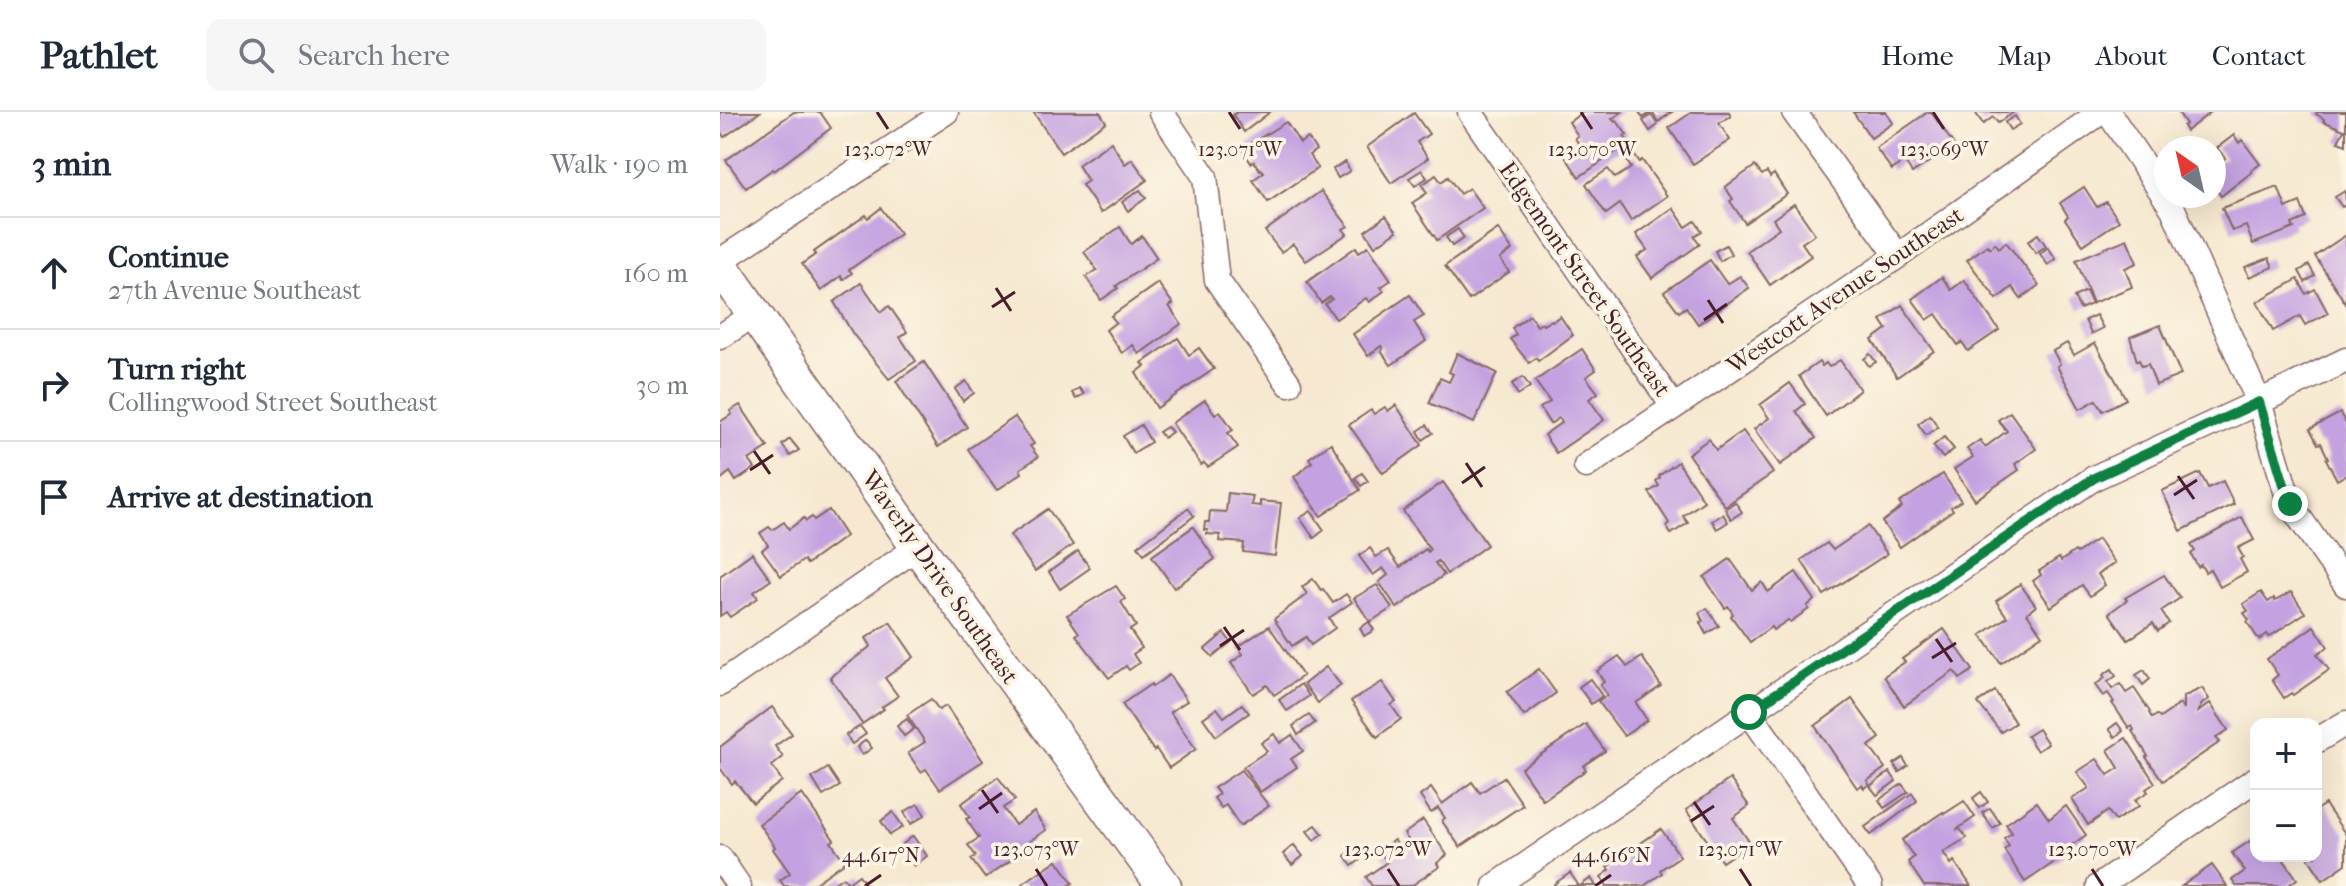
<!DOCTYPE html>
<html lang="en">
<head>
<meta charset="utf-8">
<style>
  body { margin:0; font-family:"IM FELL French Canon",serif; background:#f6f6f7; color:#1f2937 }
  .controls { position:absolute; right:24px; bottom:24px; display:grid; overflow:hidden; border-radius:16px; box-shadow:0 8px 32px #0002 }
  .controls button { width:72px; height:72px; display:grid; place-items:center; padding:0; border:0; border-bottom:2px solid #e0e1e3; background:#fff; color:#1f2937; font:40px sans-serif }
  .compass { position:absolute; left:1434px; top:24px; width:72px; height:72px; border-radius:50%; background:#fff; box-shadow:0 8px 32px #0002; rotate:326deg }
  .stop { position:absolute; width:24px; height:24px; margin:-18px; border:6px solid #0b8043; border-radius:50%; background:#fff }
  .stop.end { background:#0b8043; border-color:#fff; box-shadow:0 2px 8px #0008 }
  .list { margin:0; padding:0; list-style:none }
  h2 { display:flex; justify-content:space-between; align-items:center; height:104px; margin:0; padding:0 32px; font-size:34px }
  h2 small { font-size:26px; font-weight:400; color:#747a83 }
  .list li { display:grid; grid-template-columns:52px 1fr auto; gap:24px; align-items:center; box-sizing:border-box; height:112px; padding:0 32px; border-top:2px solid #e0e1e3 }
  .list b { display:block; font-size:30px; white-space:nowrap }
  .list p { margin:0; font-size:26px; white-space:nowrap; color:#747a83 }
  .list em { font-size:26px; font-style:normal; color:#747a83 }
  .icon { flex:none; width:44px; height:44px; fill:none; stroke:currentColor; stroke-width:2; stroke-linecap:round; stroke-linejoin:round }
  .map { position:relative; flex:none; width:1626px; height:774px; overflow:hidden }
  header { display:flex; align-items:center; gap:48px; box-sizing:border-box; height:112px; padding:0 40px; background:#fff; border-bottom:2px solid #e0e1e3 }
  header strong { font-size:38px }
  nav { display:flex; gap:44px; margin-inline-start:auto; font-size:28px }
  .search { width:560px; height:72px; background:#f6f6f7; display:flex; align-items:center; gap:20px; box-sizing:border-box; padding:0 28px; border-radius:16px; color:#747a83; font-size:30px }
  main { display:flex }
  aside { flex:1; background:#fff }
  .map>svg:first-child { display:block }
  .building { fill:#c4a2e1 }
  .lines { fill:none; stroke-linecap:round; stroke-linejoin:round }
  .minor-casing { stroke:#876665; stroke-width:27 }
  .secondary-casing { stroke:#876665; stroke-width:37 }
  .minor { stroke:#fff; stroke-width:24 }
  .secondary { stroke:#fff; stroke-width:34 }
  .route { stroke:#0b8043; stroke-width:10 }
  .ticks { fill:none; stroke:#4a1f2b; stroke-width:3 }
  .labels { text-anchor:middle; dominant-baseline:central; stroke-width:7; stroke-linejoin:round; paint-order:stroke }
  .street-label { font-size:24px; fill:#4a1f2b; stroke:#fcf5e5 }
  .ticks-label { font-size:20px; text-anchor:middle; fill:#4a1f2b; stroke:#fcf5e5; stroke-width:7; stroke-linejoin:round; paint-order:stroke }
</style>
</head>
<body>
<header>
<strong>Pathlet</strong>
<div class="search"><svg class="icon" aria-label="search" viewBox="0 0 24 24"><circle cx="10" cy="10" r="6"/><path d="M15 15l6 6"/></svg>Search here</div>
<nav><a>Home</a><a>Map</a><a>About</a><a>Contact</a></nav>
</header>
<main>
<aside>
<h2>3 min<small>Walk · 190 m</small></h2>
<ul class="list">
<li><svg class="icon" aria-label="ahead" viewBox="0 0 24 24"><path d="M12 20V5M6 11l6-6 6 6"/></svg><div><b>Continue</b><p>27th Avenue Southeast</p></div><em>160 m</em></li>
<li><svg class="icon" aria-label="right" viewBox="0 0 24 24"><path d="M7 20v-9h11M14 6l5 5-5 5"/></svg><div><b>Turn right</b><p>Collingwood Street Southeast</p></div><em>30 m</em></li>
<li><svg class="icon" aria-label="arrive" viewBox="0 0 24 24"><path d="M6 21V4h12l-3 4 3 4H6"/></svg><div><b>Arrive at destination</b></div></li>
</ul>
</aside>
<div class="map">
<svg width="1626" height="774" viewBox="0 0 1626 774">
  <rect width="100%" height="100%" fill="#fcf5e5"/>
  <filter id="ink" filterUnits="userSpaceOnUse"><feTurbulence type="fractalNoise" baseFrequency=".0125" numOctaves="2"/><feDisplacementMap in="SourceGraphic" scale="16" xChannelSelector="R" yChannelSelector="G"/><feConvolveMatrix kernelMatrix="1 2 1 2 8 2 1 2 1" color-interpolation-filters="sRGB"/></filter>
  <filter id="wash" filterUnits="userSpaceOnUse"><feTurbulence type="fractalNoise" baseFrequency=".006" numOctaves="4" result="noise"/><feDisplacementMap in="SourceGraphic" scale="32" xChannelSelector="R" yChannelSelector="G"/><feGaussianBlur stdDeviation="1.8" result="paint"/><feColorMatrix in="noise" values="0 0 0 0 0 0 0 0 0 0 0 0 0 0 0 0 0 1.4 0 .05"/><feComposite in="paint" operator="in"/></filter>
  <g filter="url(#wash)">
    <rect width="100%" height="100%" fill="#f7e9d1"/>
    <g id="blocks">
      <!-- building -->
      <g class="building">
        <polygon points="0,0 40,0 4,25 0,19"/>
        <polygon points="74,0 100,0 111,16 54,59 53,57 26,76 6,48"/>
        <polygon points="315,0 380,0 386,10 341,41 314,1"/>
        <polygon points="517,0 550,0 524,20 513,3"/>
        <polygon points="863,0 902,0 892,7 895,10 897,9 907,23 904,24 909,31 859,65 845,44 860,34 855,26 858,24 849,10"/>
        <polygon points="919,0 952,0 938,10 932,0 923,6"/>
        <polygon points="972,0 1009,0 1011,4 999,11 1010,28 973,52 949,16"/>
        <polygon points="1133,0 1166,0 1173,11 1151,26"/>
        <polygon points="1208,0 1211,0 1234,33 1192,61 1184,49 1172,58 1156,36"/>
        <polygon points="1255,0 1294,0 1278,11 1273,5 1263,12"/>
        <polygon points="1458,0 1491,0 1466,19 1463,14 1466,12"/>
        <polygon points="1597,0 1626,0 1626,33 1618,30 1624,18 1603,9 1604,7 1596,2"/>
        <polygon points="694,1 709,22 697,30 708,46 671,71 647,35"/>
        <polygon points="931,3 938,13 930,19 923,9"/>
        <polygon points="1295,4 1300,12 1290,18 1285,10"/>
        <polygon points="566,10 580,31 588,26 596,38 589,43 598,56 548,90 533,68 544,60 541,57 540,58 534,49 531,51 522,37"/>
        <polygon points="1514,23 1519,31 1522,28 1540,52 1531,59 1532,60 1501,84 1494,75 1494,58 1499,54 1497,51 1505,46 1497,36"/>
        <polygon points="391,30 405,52 412,47 427,68 381,101 362,73 368,69 358,53"/>
        <polygon points="915,44 919,50 922,48 947,84 911,109 900,92 886,102 866,72 888,57 895,66 911,56 907,49"/>
        <polygon points="625,50 630,59 618,66 613,57"/>
        <polygon points="1035,54 1042,63 1047,60 1050,65 1054,62 1067,82 1025,111 1010,89 1013,87 1005,75"/>
        <polygon points="702,58 707,66 695,74 689,66"/>
        <polygon points="716,63 721,70 728,65 740,82 749,76 763,96 717,128 692,91 707,81 702,73"/>
        <polygon points="1364,75 1377,95 1386,90 1399,109 1363,133 1345,107 1348,104 1340,91"/>
        <polygon points="1558,75 1566,96 1580,90 1586,106 1572,112 1574,116 1533,132 1526,114 1512,119 1502,96"/>
        <polygon points="420,78 426,86 408,99 402,90"/>
        <polygon points="601,79 628,114 623,117 627,122 586,149 573,132 561,140 545,119"/>
        <polygon points="1625,79 1626,93 1622,95 1615,85"/>
        <polygon points="1074,92 1095,122 1082,131 1091,144 1050,173 1027,139 1059,116 1053,107"/>
        <polygon points="161,96 180,122 129,158 132,161 123,168 121,164 101,179 82,152 96,142 94,140 146,103 148,106"/>
        <polygon points="953,96 966,115 975,109 982,119 974,124 980,132 932,166 917,145 927,138 916,122"/>
        <polygon points="666,104 677,119 655,134 645,119"/>
        <polygon points="400,115 411,132 422,124 437,146 396,174 398,176 381,188 366,165 377,158 364,140"/>
        <polygon points="738,117 744,126 732,134 726,125"/>
        <polygon points="778,117 792,138 780,147 789,160 749,188 725,154"/>
        <polygon points="1318,122 1326,134 1316,141 1308,129"/>
        <polygon points="1626,123 1626,192 1595,144"/>
        <polygon points="1407,127 1417,151 1405,156 1412,175 1373,191 1356,148"/>
        <polygon points="1286,130 1319,173 1301,187 1292,175 1277,187 1247,148 1267,133 1270,136 1275,131 1279,136"/>
        <polygon points="1006,133 1011,142 1000,149 995,139"/>
        <polygon points="648,134 671,168 661,175 664,179 649,190 646,186 616,207 605,192 612,187 610,185 601,191 587,170 636,135 639,140"/>
        <polygon points="1328,135 1336,147 1328,153 1320,142"/>
        <polygon points="1549,146 1553,155 1529,165 1525,155"/>
        <polygon points="990,148 1007,172 1020,164 1029,176 978,212 966,195 959,200 944,180"/>
        <polygon points="1589,153 1595,164 1585,170 1579,159"/>
        <polygon points="1222,165 1231,178 1244,168 1279,218 1248,239 1242,230 1238,233 1216,202 1207,208 1192,187"/>
        <polygon points="1578,167 1586,182 1595,177 1608,201 1585,213 1580,204 1553,219 1537,190"/>
        <polygon points="141,171 161,200 169,194 187,220 180,225 196,249 169,267 133,222 114,190"/>
        <polygon points="438,171 453,192 449,194 461,212 419,242 413,233 402,241 386,218 396,210 391,204"/>
        <polygon points="1366,179 1372,192 1360,197 1354,185"/>
        <polygon points="690,183 704,204 694,210 706,229 671,253 661,239 663,237 661,234 648,244 633,222"/>
        <polygon points="1182,193 1214,239 1177,265 1152,228 1167,217 1161,208"/>
        <polygon points="810,203 817,214 822,211 823,213 832,208 833,209 840,204 853,223 818,249 816,246 809,251 790,227 796,223 792,216"/>
        <polygon points="1376,203 1383,216 1371,222 1365,208"/>
        <polygon points="1440,213 1461,263 1436,273 1428,252 1422,254 1419,248 1417,249 1410,225"/>
        <polygon points="458,226 469,243 479,236 494,257 437,296 416,261 425,254 422,251"/>
        <polygon points="1347,231 1354,243 1375,231 1406,287 1383,299 1376,288 1360,297 1337,254 1340,252 1333,239"/>
        <polygon points="862,237 876,258 866,265 878,281 869,287 884,308 836,341 824,323 842,310 839,306 830,312 820,296 830,290 815,269"/>
        <polygon points="737,241 777,261 754,311 709,291 720,266 729,270 733,262 729,260"/>
        <polygon points="1150,242 1156,250 1149,254 1144,247"/>
        <polygon points="1120,248 1140,278 1106,304 1079,264 1099,250 1102,254 1106,251 1109,255"/>
        <polygon points="204,250 247,315 218,335 176,269"/>
        <polygon points="803,265 810,275 798,283 792,272"/>
        <polygon points="246,269 254,281 243,289 235,277"/>
        <polygon points="1070,271 1085,292 1076,299 1096,326 1060,353 1034,317 1049,306 1040,293"/>
        <polygon points="359,276 364,282 356,287 352,281"/>
        <polygon points="485,288 495,302 500,299 513,318 508,321 518,335 488,355 484,351 481,353 452,311"/>
        <polygon points="20,293 48,335 29,348 35,356 16,369 10,360 0,368 0,310 12,302 10,299"/>
        <polygon points="676,293 702,333 663,361 629,313 651,298 654,302 665,295 668,299"/>
        <polygon points="1290,300 1316,337 1295,352 1299,358 1255,388 1234,357 1253,345 1247,337 1260,328 1265,335 1287,319 1278,308"/>
        <polygon points="1620,301 1626,312 1626,363 1617,368 1606,347 1608,346 1601,331 1598,332 1590,317"/>
        <polygon points="1210,303 1218,315 1206,323 1198,312"/>
        <polygon points="295,305 314,332 310,334 318,345 300,357 302,361 277,378 248,337"/>
        <polygon points="421,313 431,330 413,341 403,324"/>
        <polygon points="707,313 713,321 703,328 698,319"/>
        <polygon points="447,315 452,320 444,326 439,320"/>
        <polygon points="1023,319 1053,361 1005,394 968,342 989,327 996,338"/>
        <polygon points="1224,325 1234,337 1223,346 1213,334"/>
        <polygon points="70,327 79,338 70,344 62,333"/>
        <polygon points="611,331 640,378 601,404 574,365 592,350 589,346"/>
        <polygon points="958,350 984,389 963,404 968,411 951,422 946,414 949,411 929,380 939,374 936,369 940,366 939,364"/>
        <polygon points="642,361 648,369 641,374 635,366"/>
        <polygon points="1480,361 1488,376 1503,369 1514,392 1461,419 1442,379"/>
        <polygon points="1223,362 1241,389 1231,395 1233,398 1180,435 1162,410 1182,395 1179,391"/>
        <polygon points="723,370 767,433 727,462 718,449 715,451 724,463 677,496 659,470 668,463 663,456 653,463 639,444 650,436 656,445 668,438 680,455 706,437 708,440 710,438 683,399"/>
        <polygon points="508,381 533,384 531,393 540,394 540,389 561,391 555,444 523,440 524,431 499,429 500,423 487,422 488,418 484,418 485,410 489,410 490,399 506,400"/>
        <polygon points="1015,390 1022,400 1011,407 1005,397"/>
        <polygon points="468,396 474,404 424,442 418,434"/>
        <polygon points="328,397 353,433 315,459 290,423"/>
        <polygon points="109,398 126,424 87,452 84,448 61,464 42,438 48,433 40,421 49,415 52,418 64,410 69,417 84,406 86,409 92,405 94,408"/>
        <polygon points="591,399 604,418 594,426 580,406"/>
        <polygon points="1003,402 1008,410 997,417 992,409"/>
        <polygon points="1522,405 1534,428 1518,436 1523,445 1520,447 1527,460 1500,475 1490,457 1485,460 1481,453 1478,455 1471,442 1475,439 1471,433"/>
        <polygon points="1148,414 1167,442 1104,483 1081,448 1107,431 1113,438"/>
        <polygon points="473,415 495,447 454,476 432,444"/>
        <polygon points="1378,427 1395,451 1378,462 1385,473 1370,484 1362,473 1331,495 1313,469 1321,463 1319,459 1339,446 1341,449 1355,439 1357,441"/>
        <polygon points="358,439 370,456 340,477 329,460"/>
        <polygon points="32,441 51,468 34,480 38,486 10,505 6,500 0,504 0,464"/>
        <polygon points="1010,447 1032,478 1042,470 1048,480 1076,460 1095,488 1087,494 1089,497 1070,510 1068,508 1053,518 1051,515 1030,530 1011,504 1013,502 1008,494 1005,496 984,465"/>
        <polygon points="1444,463 1460,486 1441,499 1449,511 1438,519 1433,511 1408,528 1389,501 1407,488 1405,486"/>
        <polygon points="593,467 601,478 603,477 613,491 626,482 632,490 609,506 615,516 591,533 586,525 572,534 554,507 587,482 582,475"/>
        <polygon points="1300,472 1316,494 1307,501 1322,523 1281,551 1261,523 1287,505 1276,489"/>
        <polygon points="657,473 672,496 650,510 634,486"/>
        <polygon points="396,474 405,487 401,490 416,514 410,518 422,536 413,542 419,551 409,558 406,554 389,566 356,523 359,521 347,503"/>
        <polygon points="1541,480 1548,490 1554,486 1555,489 1571,480 1585,501 1549,525 1547,522 1539,528 1527,510 1529,508 1524,501 1528,499 1523,492"/>
        <polygon points="987,496 999,514 986,522 980,510 983,509 979,501"/>
        <polygon points="170,510 194,545 165,566 178,584 162,595 164,597 142,612 110,565 151,534 146,526"/>
        <polygon points="649,510 654,518 644,524 640,516"/>
        <polygon points="549,514 583,564 554,583 547,573 533,582 511,551 523,542 518,535"/>
        <polygon points="1594,514 1608,535 1597,542 1609,558 1573,583 1571,581 1564,586 1552,568 1558,563 1547,547"/>
        <polygon points="1224,517 1253,558 1240,567 1234,559 1184,594 1164,564 1185,550 1182,547"/>
        <polygon points="504,521 511,530 493,545 485,537"/>
        <polygon points="899,544 907,555 922,545 941,574 916,591 927,608 904,624 878,589 887,583 880,573 884,570 877,559"/>
        <polygon points="606,555 621,573 598,591 584,572"/>
        <polygon points="819,557 836,581 804,604 787,580"/>
        <polygon points="1392,557 1396,564 1388,570 1392,577 1400,572 1406,581 1414,576 1430,600 1429,601 1432,606 1437,603 1440,606 1460,592 1463,597 1463,585 1482,576 1489,587 1482,592 1477,601 1490,591 1508,618 1496,626 1500,630 1443,669 1426,645 1428,644 1412,619 1414,618 1412,614 1409,616 1392,591 1394,590 1388,581 1383,584 1375,573 1385,566 1383,563"/>
        <polygon points="1424,558 1430,567 1423,573 1416,563"/>
        <polygon points="449,563 467,589 450,600 476,637 449,656 436,637 434,639 402,592 431,572 432,575"/>
        <polygon points="870,567 882,584 871,592 859,575"/>
        <polygon points="662,570 676,590 671,593 681,607 657,625 631,589"/>
        <polygon points="581,572 589,584 567,599 559,588"/>
        <polygon points="1275,579 1295,611 1281,620 1258,591"/>
        <polygon points="211,587 219,598 226,594 263,649 220,677 206,657 201,660 188,641 205,630 187,603"/>
        <polygon points="1132,587 1160,626 1149,634 1165,656 1147,669 1149,672 1144,676 1142,673 1137,676 1095,614"/>
        <polygon points="522,592 529,601 496,624 483,606 497,596 504,605"/>
        <polygon points="52,595 72,622 55,634 63,645 52,654 62,669 33,691 15,669 12,672 0,656 0,635"/>
        <polygon points="589,603 595,611 578,623 573,614"/>
        <polygon points="187,607 194,617 184,624 177,614"/>
        <polygon points="1397,611 1403,619 1395,625 1389,617"/>
        <polygon points="866,612 885,639 863,654 866,658 823,688 801,656"/>
        <polygon points="140,614 146,622 132,632 126,623"/>
        <polygon points="1318,617 1328,632 1317,639 1307,624"/>
        <polygon points="554,622 560,631 572,623 583,639 571,647 577,655 540,680 523,655 547,639 541,631"/>
        <polygon points="1406,626 1435,671 1426,677 1428,680 1415,688 1419,694 1395,709 1388,699 1368,713 1352,687 1369,676 1357,660 1377,647 1388,663 1399,656 1388,638"/>
        <polygon points="146,628 152,636 142,643 137,635"/>
        <polygon points="1183,646 1188,654 1179,660 1174,652"/>
        <polygon points="108,656 120,674 103,684 92,666"/>
        <polygon points="521,658 549,694 520,714 506,693 501,696 494,686 499,682 494,676"/>
        <polygon points="1170,660 1176,669 1157,683 1150,674"/>
        <polygon points="278,665 295,688 283,696 295,713 314,700 326,718 308,730 311,734 265,766 251,747 256,744 248,733 259,726 246,707 250,705 241,692"/>
        <polygon points="784,665 803,693 740,735 722,709 725,706 718,696 711,701 700,684 711,676 722,692 752,670 760,681"/>
        <polygon points="1010,667 1029,694 1013,706 1030,731 1002,750 966,698"/>
        <polygon points="1182,672 1188,680 1164,696 1159,688"/>
        <polygon points="1261,680 1268,690 1259,696 1253,686"/>
        <polygon points="1192,681 1197,689 1151,723 1145,715"/>
        <polygon points="82,682 114,728 111,730 125,750 94,772 96,774 64,774 60,768 70,761 53,737 55,735 39,712"/>
        <polygon points="1244,689 1255,705 1236,718 1240,717 1247,726 1223,740 1231,752 1234,749 1251,774 1204,774 1188,750 1194,745 1182,728 1223,700 1224,702"/>
        <polygon points="1317,690 1329,707 1346,694 1366,723 1346,737 1348,741 1305,770 1284,738 1289,734 1284,726 1292,721 1286,712"/>
        <polygon points="198,692 205,703 191,712 184,700"/>
        <polygon points="1605,692 1626,723 1626,752 1603,768 1587,744 1596,744 1596,698"/>
        <polygon points="1270,696 1280,711 1273,716 1262,701"/>
        <polygon points="173,700 183,715 170,723 161,709"/>
        <polygon points="703,708 727,743 717,751 719,755 691,774 652,774 646,765 667,750 659,739 674,728 680,736 689,729 684,722"/>
        <polygon points="596,713 603,722 594,728 587,719"/>
        <polygon points="941,717 960,744 940,758 942,761 924,774 887,774 881,765 890,758 887,755"/>
        <polygon points="193,724 207,744 194,754 182,737 184,736 182,733"/>
        <polygon points="1536,725 1536,744 1561,744 1577,767 1567,774 1516,774 1512,768 1525,759 1512,741"/>
        <polygon points="574,733 583,744 572,753 563,742"/>
        <polygon points="633,737 640,748 632,754 625,744"/>
        <polygon points="337,748 353,771 348,774 303,774 302,772"/>
        <polygon points="1492,753 1507,774 1462,774"/>
        <polygon points="850,761 859,774 835,774 834,772"/>
        <polygon points="139,763 147,774 110,774 123,765 128,771"/>
        <polygon points="871,766 876,774 860,774"/>
      </g>
    </g>
  </g>
  <g filter="url(#ink)">
    <use href="#blocks" fill-opacity="0" stroke="#876665" stroke-width="2"/>
    <g class="lines">
      <defs>
        <g id="minor">
          <polyline points="441,0 485,65 497,168 569,272"/>
          <polyline points="750,0 953,294"/>
          <polyline points="1074,0 1178,144"/>
          <polyline points="1388,0 1453,97 1539,290 1570,392 1626,473"/>
          <polyline points="0,149 226,0"/>
          <polyline points="0,225 35,202"/>
          <polyline points="866,354 1178,144 1381,0"/>
          <polyline points="0,572 198,435"/>
          <polyline points="1029,600 1150,774"/>
          <polyline points="1596,629 1626,611"/>
          <polyline points="0,746 19,774"/>
          <polyline points="775,774 1374,366 1539,290 1626,248"/>
          <polyline points="1379,774 1536,667"/>
        </g>
        <polyline id="secondary" points="0,153 198,435 444,774"/>
      </defs>
      <!-- minor casing -->
      <use href="#minor" class="minor-casing"/>
      <!-- secondary casing -->
      <use href="#secondary" class="secondary-casing"/>
      <!-- minor -->
      <use href="#minor" class="minor"/>
      <!-- secondary -->
      <use href="#secondary" class="secondary"/>
    </g>
  </g>
  <g class="lines" filter="url(#ink)">
    <!-- route -->
    <polyline class="route" points="1029,600 1374,366 1539,290 1570,392"/>
  </g>
  <!-- ticks -->
  <path class="ticks" d="M157 0 168 17M509 0 520 17M861 0 872 17M1213 0 1224 17M276 176 291 199M988 188 1003 211M272 195 295 180M984 208 1007 192M34 339 50 362M746 351 762 375M30 358 53 343M1458 364 1474 387M742 371 765 355M1454 383 1477 368M504 515 520 538M1216 527 1232 550M500 534 524 518M1212 546 1236 531M262 678 278 701M974 690 990 713M259 697 282 681M971 709 994 694M316 757 327 774M668 757 679 774M1020 757 1031 774M1372 757 1383 774M145 774 161 763M875 774 891 763"/>
  <g class="labels">
    <!-- street labels -->
    <g class="street-label">
      <text transform="translate(865 167) rotate(55)">Edgemont Street Southeast</text>
      <text transform="translate(1125 178) rotate(-34)">Westcott Avenue Southeast</text>
      <text transform="translate(220 465) rotate(55)">Waverly Drive Southeast</text>
    </g>
  </g>
  <g class="ticks-label">
    <text x="168" y="44">123.072°W</text>
    <text x="520" y="44">123.071°W</text>
    <text x="872" y="44">123.070°W</text>
    <text x="1224" y="44">123.069°W</text>
    <text x="316" y="744">123.073°W</text>
    <text x="668" y="744">123.072°W</text>
    <text x="1020" y="744">123.071°W</text>
    <text x="1372" y="744">123.070°W</text>
    <text x="161" y="750">44.617°N</text>
    <text x="891" y="750">44.616°N</text>
  </g>
</svg>
<div class="controls">
<button>+</button>
<button>−</button>
</div>
<svg class="compass" viewBox="-18 -18 36 36"><path d="M0-13l5 13h-10z" fill="#e53935"/><path d="M0 13l5-13h-10z" fill="#747a83"/></svg>
<div class="stop" style="left:1029px;top:600px"></div>
<div class="stop end" style="left:1570px;top:392px"></div>
</div>
</main>
</body>
</html>
